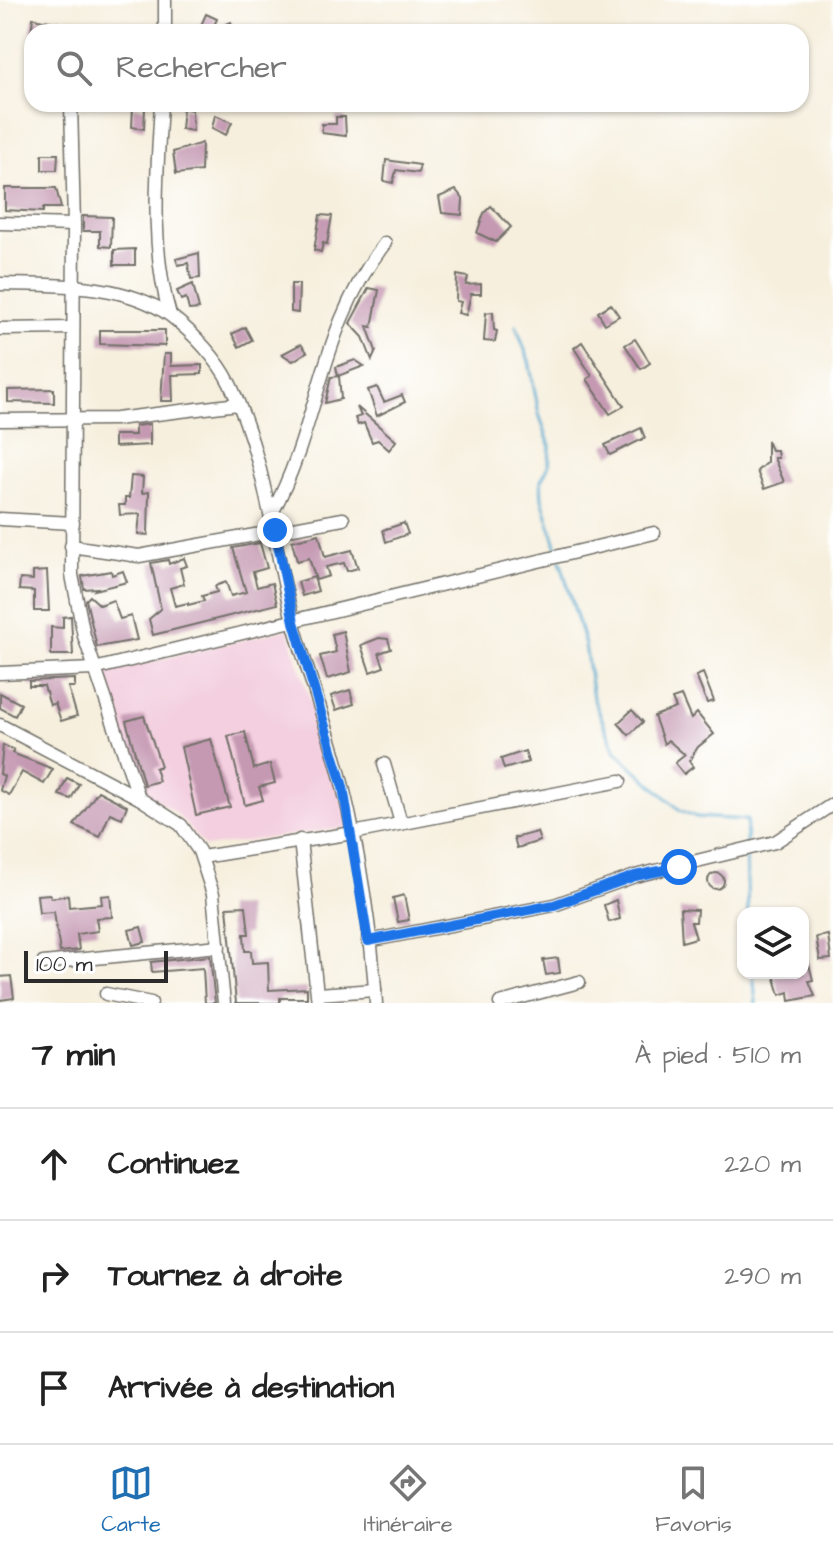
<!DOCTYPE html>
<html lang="fr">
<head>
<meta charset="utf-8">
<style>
  body { margin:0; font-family:"Architects Daughter",sans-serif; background:#f6f6f6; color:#222 }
  .controls { position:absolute; right:24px; bottom:24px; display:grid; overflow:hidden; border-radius:16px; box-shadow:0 2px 6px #0004 }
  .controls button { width:72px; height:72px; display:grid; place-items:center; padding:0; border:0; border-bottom:2px solid #e0e0e0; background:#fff; color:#222; font:40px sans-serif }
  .scale { position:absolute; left:24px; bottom:20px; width:144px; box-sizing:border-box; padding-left:8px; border:4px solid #2b2b2b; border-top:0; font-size:22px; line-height:28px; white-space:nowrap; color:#2b2b2b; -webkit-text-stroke:6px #fff; paint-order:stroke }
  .stop { position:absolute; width:24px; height:24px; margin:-18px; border:6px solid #1a73e8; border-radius:50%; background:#fff }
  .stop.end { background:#1a73e8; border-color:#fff; box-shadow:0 2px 8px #0008 }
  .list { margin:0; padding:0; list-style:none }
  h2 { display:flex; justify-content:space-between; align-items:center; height:104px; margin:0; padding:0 32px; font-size:34px }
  h2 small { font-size:26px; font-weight:400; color:#767676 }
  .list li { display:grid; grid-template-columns:52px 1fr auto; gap:24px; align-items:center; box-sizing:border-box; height:112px; padding:0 32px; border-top:2px solid #e0e0e0 }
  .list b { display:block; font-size:30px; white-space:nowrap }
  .list em { font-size:26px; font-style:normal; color:#767676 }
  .icon { flex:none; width:44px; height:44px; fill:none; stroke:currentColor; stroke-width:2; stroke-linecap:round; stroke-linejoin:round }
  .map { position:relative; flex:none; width:833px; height:1003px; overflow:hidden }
  .search { position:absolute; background:#fff; box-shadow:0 2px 6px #0004; left:24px; right:24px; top:24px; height:88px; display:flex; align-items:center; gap:20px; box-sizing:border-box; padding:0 28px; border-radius:24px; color:#767676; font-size:30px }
  .sheet { height:440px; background:#fff }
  nav { display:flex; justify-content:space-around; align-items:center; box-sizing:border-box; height:112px; border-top:2px solid #e0e0e0; background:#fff; font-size:22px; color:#767676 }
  nav a { display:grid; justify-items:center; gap:4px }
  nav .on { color:#1f6fb2 }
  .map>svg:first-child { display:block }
  .built { fill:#f3cfdf }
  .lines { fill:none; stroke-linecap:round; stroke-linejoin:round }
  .stream { stroke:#4ea5cb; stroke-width:3 }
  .building { fill:#c599b2 }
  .minor-casing { stroke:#727069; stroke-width:15 }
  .minor { stroke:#fff; stroke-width:12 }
  .route { stroke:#1a73e8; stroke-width:10 }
</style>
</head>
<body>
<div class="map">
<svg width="833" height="1003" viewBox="0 0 833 1003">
  <rect width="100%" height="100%" fill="#fff"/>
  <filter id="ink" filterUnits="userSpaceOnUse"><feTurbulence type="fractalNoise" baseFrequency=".0125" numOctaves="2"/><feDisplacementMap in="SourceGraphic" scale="16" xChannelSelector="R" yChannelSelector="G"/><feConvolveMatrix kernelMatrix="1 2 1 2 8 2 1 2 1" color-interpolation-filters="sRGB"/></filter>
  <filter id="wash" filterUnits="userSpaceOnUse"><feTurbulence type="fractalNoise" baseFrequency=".006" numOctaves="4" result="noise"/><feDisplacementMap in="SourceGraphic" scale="32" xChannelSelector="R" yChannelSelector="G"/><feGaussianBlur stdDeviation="1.8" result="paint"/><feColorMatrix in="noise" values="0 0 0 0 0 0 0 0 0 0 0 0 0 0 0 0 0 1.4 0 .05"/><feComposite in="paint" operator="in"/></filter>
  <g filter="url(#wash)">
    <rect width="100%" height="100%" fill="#f6efdd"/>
    <!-- built -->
    <polygon class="built" points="288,629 350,827 205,847 176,813 140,788 104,673"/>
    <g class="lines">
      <!-- stream -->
      <g class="stream">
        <polyline points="516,326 529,361 539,414 550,446 549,464 541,481 542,499 558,552"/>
        <polyline points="560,560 585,645 593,698 616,752 680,810 696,817 747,820 746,844"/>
        <polyline points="746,851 748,913"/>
        <polyline points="753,973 756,1003"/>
      </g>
    </g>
    <g id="blocks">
      <!-- building -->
      <g class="building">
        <polygon points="206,14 217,19 212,30 231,22 235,32 198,32"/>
        <polygon points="33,18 60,23 59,32 31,32"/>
        <polygon points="133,107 145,108 144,129 132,127"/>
        <polygon points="183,108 192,110 193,131 181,129"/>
        <polygon points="215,115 232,122 226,135 212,128"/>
        <polygon points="336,117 345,117 346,136 322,133 322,124 336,124"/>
        <polygon points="202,143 201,171 176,174 173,152"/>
        <polygon points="42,154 58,154 57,170 42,170"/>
        <polygon points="386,160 420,165 418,173 396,170 393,183 384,181"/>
        <polygon points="5,188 56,188 61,208 43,208 43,212 5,210"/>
        <polygon points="456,190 463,199 462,215 442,213 439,197"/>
        <polygon points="491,206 511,227 496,242 477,233 484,213"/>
        <polygon points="320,215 332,216 327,244 323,243 321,252 314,250"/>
        <polygon points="83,216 112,217 111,247 100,246 100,231 83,231"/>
        <polygon points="135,249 135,265 114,265 114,250"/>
        <polygon points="199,253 200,278 191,279 188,263 178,265 176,259"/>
        <polygon points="457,275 468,277 466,285 481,284 481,294 471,294 466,315 458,313 461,302 456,301"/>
        <polygon points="193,284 199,309 189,310 186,298 181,300 177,291"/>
        <polygon points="291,284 299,284 298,313 291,312"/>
        <polygon points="369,288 379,290 372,327 367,326 376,351 372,360 363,337 350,323"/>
        <polygon points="611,304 619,316 605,324 598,312"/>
        <polygon points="493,312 494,330 497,331 495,342 484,341 486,313"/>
        <polygon points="245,327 252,340 239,347 232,334"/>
        <polygon points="100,330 165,330 165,346 100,344"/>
        <polygon points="635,339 650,363 641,369 625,345"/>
        <polygon points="582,342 624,406 610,414 587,379 592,376 574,348"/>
        <polygon points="301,344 307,352 293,361 282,354"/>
        <polygon points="164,354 171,354 171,366 202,365 202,374 172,375 173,401 161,401"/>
        <polygon points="355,360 364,366 338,376 336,367"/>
        <polygon points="339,376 341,399 325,403 331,377"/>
        <polygon points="377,387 384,402 402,395 405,402 377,416 368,390"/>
        <polygon points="54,389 54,403 8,402 8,390"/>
        <polygon points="357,407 396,441 389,450 378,440 372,442 364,423 358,425 355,418 361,416"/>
        <polygon points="150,424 150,445 114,447 114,435 135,435 135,426"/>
        <polygon points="641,428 645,438 610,455 605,445"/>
        <polygon points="767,441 771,450 777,450 778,458 774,458 784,482 764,489 757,471 767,462"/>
        <polygon points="131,476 143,477 142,493 149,492 148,535 138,534 140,514 120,515 119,505 125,505 125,498 129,498"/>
        <polygon points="404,523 408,534 386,542 383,530"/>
        <polygon points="319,534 325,557 352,550 358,568 347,571 344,563 326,567 329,576 316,580 309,558 297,561 292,541"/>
        <polygon points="260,543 267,568 253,572 257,587 272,583 277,604 153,635 149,619 161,609 151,563 168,560 169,564 184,558 187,566 180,568 184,584 170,588 175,606 188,603 188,605 204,601 202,596 217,592 215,586 226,582 231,596 246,592 233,548"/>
        <polygon points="47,571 49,611 34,611 34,591 19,590 20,579 33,580 33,572"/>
        <polygon points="111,571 112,575 123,571 127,582 95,590 97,588 84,589 82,576"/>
        <polygon points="314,577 318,591 302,596 298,582"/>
        <polygon points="90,596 100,605 113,600 120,619 131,616 137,640 97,647 86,600"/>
        <polygon points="71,616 73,655 51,655 51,627 63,628 63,617"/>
        <polygon points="343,631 351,672 327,679 320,656 336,652 332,634"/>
        <polygon points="379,638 388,639 391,649 379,653 384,667 370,672 361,645"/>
        <polygon points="703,673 714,701 707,703 696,676"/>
        <polygon points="75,679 75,687 68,687 77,716 61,721 55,703 50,705 44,686 29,686 29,681"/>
        <polygon points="350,690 354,704 336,710 331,696"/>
        <polygon points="0,693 21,704 15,716 0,708"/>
        <polygon points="681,696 691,719 697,713 714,734 698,747 689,761 693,767 684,774 675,763 685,755 668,740 664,744 654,716 676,708 672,699"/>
        <polygon points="632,710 643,722 629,735 618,723"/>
        <polygon points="144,716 161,766 155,768 159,781 144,785 126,721"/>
        <polygon points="245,732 254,769 270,764 275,783 259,787 263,800 245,805 228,736"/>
        <polygon points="211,739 230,807 196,815 181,747"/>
        <polygon points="3,745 14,750 12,753 53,769 44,784 22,772 9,795 0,790 4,776 0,774"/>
        <polygon points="525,751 528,762 504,769 501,759"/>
        <polygon points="67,778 79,784 71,799 59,795"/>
        <polygon points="98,791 127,806 122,818 110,813 100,837 74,825"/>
        <polygon points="537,832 540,841 517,848 514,838"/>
        <circle cx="716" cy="881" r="8"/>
        <polygon points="50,894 51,898 68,895 69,907 102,904 101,896 110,895 112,917 96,918 98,931 77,934 79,950 60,952 54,912 39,913 37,895"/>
        <polygon points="404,895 409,920 398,922 393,898"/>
        <polygon points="616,900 620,919 609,922 604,905"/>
        <polygon points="246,906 249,934 244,934 245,951 251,951 252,963 268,962 269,990 307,988 307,998 280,998 280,1003 236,1003 227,907"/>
        <polygon points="680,909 697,910 696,922 691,922 696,938 682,942"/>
        <polygon points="141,927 145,942 133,945 129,930"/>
        <polygon points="828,935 831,959 820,960 816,937"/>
        <polygon points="806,953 813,980 809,981 815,996 790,1001 789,992 780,995 774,975 803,973"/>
        <polygon points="210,956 215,1003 205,1003 203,968 152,972 151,962"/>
        <polygon points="558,958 560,973 546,975 543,960"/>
        <polygon points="11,976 14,998 0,1000 0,977"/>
      </g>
    </g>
  </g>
  <g filter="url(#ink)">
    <use href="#blocks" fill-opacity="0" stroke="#727069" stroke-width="2"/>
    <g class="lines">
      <defs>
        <g id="minor">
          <polyline points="165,32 165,0"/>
          <polyline points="71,104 74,225 72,575 84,636 139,798"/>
          <path d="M161 104C157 175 150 247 170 315"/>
          <polyline points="0,223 74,225"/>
          <path d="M0 284C55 285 124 282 171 316 193 333 218 359 230 384 267 461 272 544 294 624 309 679 330 732 343 787 359 852 372 936 376 1003"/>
          <polyline points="0,329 72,328"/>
          <polyline points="0,420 116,419 238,404"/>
          <path d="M272 513C321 422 318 329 385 243"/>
          <polyline points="0,519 73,523"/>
          <polyline points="71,546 139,556 343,519"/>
          <polyline points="0,673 94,669 654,533"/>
          <polyline points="0,725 139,798 181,825 199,851 213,894 224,1003"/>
          <polyline points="384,764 401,823"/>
          <polyline points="300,840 318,1003"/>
          <polyline points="202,857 353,833 620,781"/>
          <polyline points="368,941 554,905 635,876 775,842 833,804"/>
          <polyline points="43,963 219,946"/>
          <polyline points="106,994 151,1003"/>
          <polyline points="318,994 375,990"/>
          <polyline points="500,1003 579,982"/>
        </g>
      </defs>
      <!-- minor casing -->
      <use href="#minor" class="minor-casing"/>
      <!-- minor -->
      <use href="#minor" class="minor"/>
    </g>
  </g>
  <g class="lines" filter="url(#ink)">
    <!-- route -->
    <polyline class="route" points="275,530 294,622 343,787 368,941 554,905 635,876 679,867"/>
  </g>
</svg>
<div class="controls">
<button><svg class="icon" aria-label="layers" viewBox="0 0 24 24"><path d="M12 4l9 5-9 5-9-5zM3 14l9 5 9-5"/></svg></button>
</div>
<div class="scale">100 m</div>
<div class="stop" style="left:679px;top:867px"></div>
<div class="stop end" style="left:275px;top:530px"></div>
<div class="search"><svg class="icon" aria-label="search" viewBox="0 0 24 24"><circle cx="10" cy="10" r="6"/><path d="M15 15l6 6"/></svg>Rechercher</div>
</div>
<section class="sheet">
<h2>7 min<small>À pied · 510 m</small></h2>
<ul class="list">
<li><svg class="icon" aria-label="ahead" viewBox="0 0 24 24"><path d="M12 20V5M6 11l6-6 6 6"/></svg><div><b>Continuez</b></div><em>220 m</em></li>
<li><svg class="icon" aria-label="right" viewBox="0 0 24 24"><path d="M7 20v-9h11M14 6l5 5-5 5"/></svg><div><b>Tournez à droite</b></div><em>290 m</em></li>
<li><svg class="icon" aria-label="arrive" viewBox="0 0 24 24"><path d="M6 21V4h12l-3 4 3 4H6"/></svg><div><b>Arrivée à destination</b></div></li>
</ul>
</section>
<nav>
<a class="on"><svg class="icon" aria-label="map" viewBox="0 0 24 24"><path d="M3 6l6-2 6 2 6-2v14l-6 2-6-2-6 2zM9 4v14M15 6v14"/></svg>Carte</a>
<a><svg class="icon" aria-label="directions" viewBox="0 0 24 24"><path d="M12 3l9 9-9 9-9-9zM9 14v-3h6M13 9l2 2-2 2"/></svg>Itinéraire</a>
<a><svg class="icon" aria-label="saved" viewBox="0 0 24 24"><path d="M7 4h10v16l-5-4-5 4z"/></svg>Favoris</a>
</nav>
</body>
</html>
